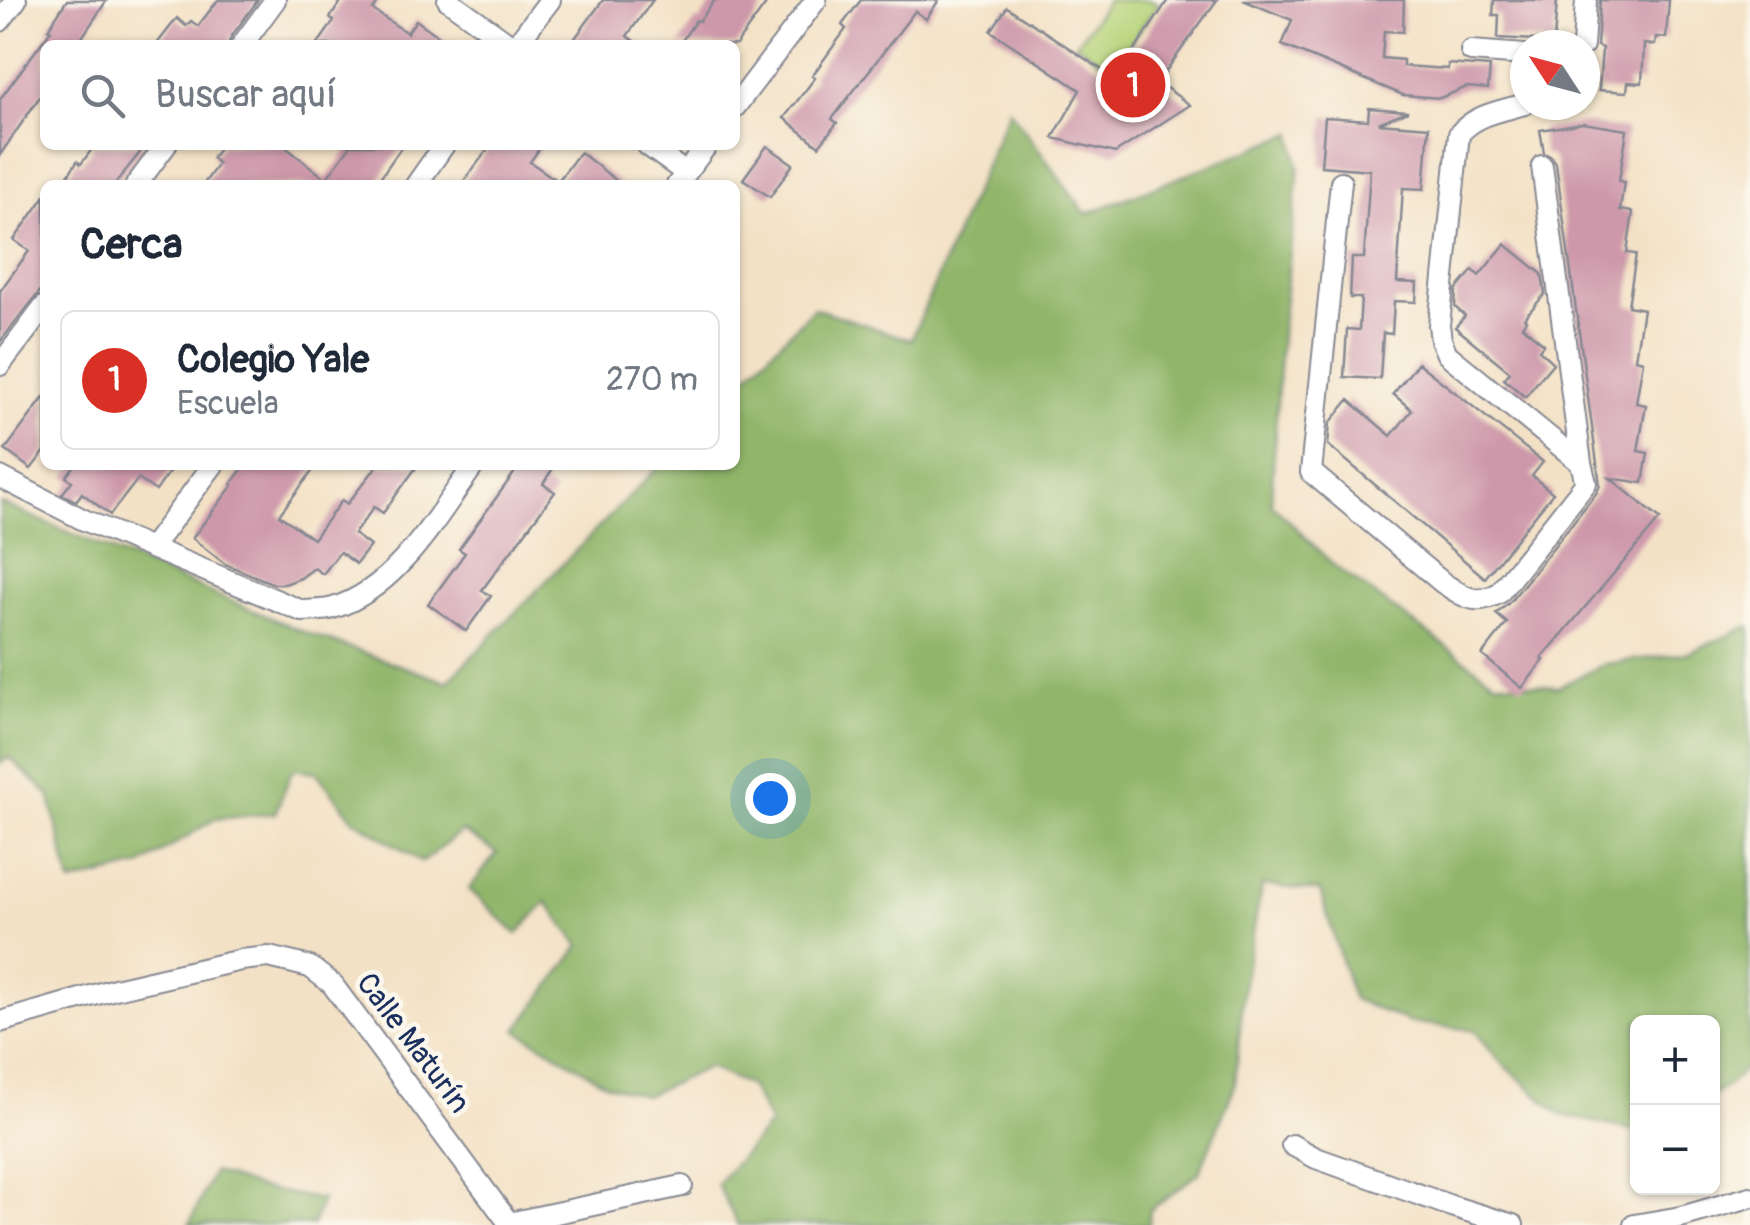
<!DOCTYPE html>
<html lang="es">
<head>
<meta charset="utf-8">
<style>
  body { margin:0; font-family:Pangolin,sans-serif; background:#f6f6f7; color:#1f2937 }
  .controls { position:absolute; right:30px; bottom:30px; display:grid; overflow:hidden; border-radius:15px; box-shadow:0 2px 8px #0004 }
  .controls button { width:90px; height:90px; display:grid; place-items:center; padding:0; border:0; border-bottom:2px solid #e0e1e3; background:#fff; color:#1f2937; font:50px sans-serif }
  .compass { position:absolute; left:1510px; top:30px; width:90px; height:90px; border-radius:50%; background:#fff; box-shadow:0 2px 8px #0004; rotate:306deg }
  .you { position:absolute; left:770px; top:798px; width:35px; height:35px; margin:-25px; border:8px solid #fff; border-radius:50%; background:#1a73e8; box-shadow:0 0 0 15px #1a73e833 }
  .badge { display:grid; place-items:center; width:65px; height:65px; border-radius:50%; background:#d93025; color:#fff; font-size:32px; font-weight:700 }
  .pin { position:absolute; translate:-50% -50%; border:5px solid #fff; box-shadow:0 2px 10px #0006 }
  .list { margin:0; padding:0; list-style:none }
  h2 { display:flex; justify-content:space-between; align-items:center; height:130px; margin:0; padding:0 40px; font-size:42px }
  h2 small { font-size:32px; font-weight:400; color:#747a83 }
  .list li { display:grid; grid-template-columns:65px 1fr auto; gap:30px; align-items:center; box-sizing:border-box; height:140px; margin:0 20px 20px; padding:0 20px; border:2px solid #e0e1e3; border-radius:15px }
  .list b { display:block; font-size:38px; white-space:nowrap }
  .list p { margin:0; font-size:32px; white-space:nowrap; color:#747a83 }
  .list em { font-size:32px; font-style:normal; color:#747a83 }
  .icon { flex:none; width:55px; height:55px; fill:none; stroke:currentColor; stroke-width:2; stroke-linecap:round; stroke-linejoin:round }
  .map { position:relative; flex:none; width:1750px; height:1225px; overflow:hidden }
  .search { position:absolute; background:#fff; box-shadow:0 2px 8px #0004; left:40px; top:40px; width:700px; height:110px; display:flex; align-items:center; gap:25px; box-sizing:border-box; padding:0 35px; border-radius:15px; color:#747a83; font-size:38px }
  .panel { position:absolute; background:#fff; box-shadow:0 2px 8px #0004; left:40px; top:180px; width:700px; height:290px; border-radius:15px }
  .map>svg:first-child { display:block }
  .green { fill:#b7d47a; stroke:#69826c; stroke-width:2.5 }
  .forest { fill:#91b66a; stroke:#567264; stroke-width:2.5 }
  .building { fill:#cd98aa }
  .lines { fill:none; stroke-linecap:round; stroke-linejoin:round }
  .street-casing { stroke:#878892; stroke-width:24 }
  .street { stroke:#fff; stroke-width:20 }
  .labels { text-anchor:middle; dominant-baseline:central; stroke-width:9; stroke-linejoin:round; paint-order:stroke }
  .street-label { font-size:30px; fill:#1b2f5e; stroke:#fbf7ec }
</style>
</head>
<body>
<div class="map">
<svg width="1750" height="1225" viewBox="0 0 1750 1225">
  <rect width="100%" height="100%" fill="#fbf7ec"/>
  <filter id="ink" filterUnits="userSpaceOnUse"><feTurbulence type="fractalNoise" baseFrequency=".01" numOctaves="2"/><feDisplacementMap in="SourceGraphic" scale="20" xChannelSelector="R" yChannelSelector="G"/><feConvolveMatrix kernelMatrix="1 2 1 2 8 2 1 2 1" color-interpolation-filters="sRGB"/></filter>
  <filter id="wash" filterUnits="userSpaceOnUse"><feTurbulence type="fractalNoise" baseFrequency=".0048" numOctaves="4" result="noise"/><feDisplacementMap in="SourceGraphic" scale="40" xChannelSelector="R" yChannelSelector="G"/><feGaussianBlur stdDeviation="2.25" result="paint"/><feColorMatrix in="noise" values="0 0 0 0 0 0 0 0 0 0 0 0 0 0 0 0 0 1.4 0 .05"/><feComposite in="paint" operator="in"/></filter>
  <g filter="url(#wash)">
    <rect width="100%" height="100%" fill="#f3e1c5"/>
    <!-- green -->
    <polygon class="green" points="1108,0 1151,0 1158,4 1112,69 1076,44"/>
    <!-- forest -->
    <g class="forest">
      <polygon points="1009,109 1086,214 1293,133 1299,170 1281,336 1271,503 1333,565 1494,681 1558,687 1605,664 1688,653 1750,626 1750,1062 1732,1082 1713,1096 1712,1022 1638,1022 1637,1131 1561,1115 1501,1062 1474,1030 1408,1022 1353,999 1320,891 1262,885 1244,982 1235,1085 1199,1173 1150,1210 1149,1225 738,1225 717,1184 770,1124 750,1086 708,1067 645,1096 608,1085 517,1030 580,946 547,902 517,934 469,889 497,853 462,831 422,862 353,819 316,772 293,769 275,813 215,819 140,866 71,883 49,795 9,757 0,764 0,503 304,632 447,682 660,465 735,465 735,388 814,308 911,340"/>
      <polygon points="213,1172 259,1188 322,1200 312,1225 189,1225"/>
    </g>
    <g id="blocks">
      <!-- building -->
      <g class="building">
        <polygon points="67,0 107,0 77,45 45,45 45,89 0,155 0,99 51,30 48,29"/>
        <polygon points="218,0 258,0 231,37 228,45 156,45 177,18 186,26 191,21 198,26"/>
        <polygon points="342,0 380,0 373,10 407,33 416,20 451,45 317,45 334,21 330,18"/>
        <polygon points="603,0 653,0 627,36 640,45 570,45"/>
        <polygon points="715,0 769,0 736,45 679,45 696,20 699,21"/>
        <polygon points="861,0 939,0 926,19 915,11 832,119 837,123 819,146 784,118 815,78 812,76 846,29 842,25"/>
        <polygon points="1168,0 1217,0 1158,82 1190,105 1115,153 1053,138 1080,90 991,31 1007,7 1116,79"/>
        <polygon points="1243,0 1404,0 1403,32 1384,31 1382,58 1403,60 1403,66 1448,69 1448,64 1490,67 1488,89 1467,87 1440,98 1403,95 1282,45 1292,20"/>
        <polygon points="1494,0 1557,0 1554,41 1498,38 1499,15 1493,15"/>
        <polygon points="1600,0 1669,0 1666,38 1656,37 1655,45 1644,44 1642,83 1628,82 1627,92 1599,90 1602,48 1597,46"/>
        <polygon points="1369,108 1408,111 1378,123 1429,127 1424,189 1403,188 1397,282 1417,283 1416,302 1394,301 1392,334 1383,333 1380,379 1344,377 1347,329 1359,330 1361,298 1350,298 1352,258 1364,258 1370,170 1321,166 1325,117 1368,120"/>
        <polygon points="1583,123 1627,130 1619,181 1624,182 1620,210 1633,212 1627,253 1636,254 1628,306 1643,309 1635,359 1643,361 1636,403 1646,405 1638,451 1648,453 1643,483 1610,478 1660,519 1542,658 1544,660 1522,688 1482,655 1507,623 1496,614 1510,602 1597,492 1600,485 1556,164 1552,157 1544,153 1540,130"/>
        <polygon points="95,145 146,145 114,185 62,185 77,161 81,164"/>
        <polygon points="222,145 283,145 326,179 351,145 403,145 375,185 203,185 218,164 212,158"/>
        <polygon points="491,145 542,145 530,162 558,181 580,152 622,185 461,185"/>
        <polygon points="767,146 793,164 770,197 743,179"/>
        <polygon points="45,196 45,285 0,342 0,291 29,251 14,240"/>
        <polygon points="1505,244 1542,274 1545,294 1524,318 1526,320 1522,326 1544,344 1539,350 1553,363 1525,397 1504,379 1510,372 1455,327 1465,316 1455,307 1456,290 1473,270 1479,276"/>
        <polygon points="1418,363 1543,462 1532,476 1553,493 1485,578 1328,445 1330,423 1349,400 1391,436 1412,410 1393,394"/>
        <polygon points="45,396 45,451 31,469 5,450"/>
        <polygon points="75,465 174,465 156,491 138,479 110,515 82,493 76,501 62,494 72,481 66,477"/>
        <polygon points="245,465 317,465 279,515 313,539 342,500 347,504 378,465 418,465 383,513 374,507 354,534 370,546 356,564 340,552 323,574 314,568 301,578 285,584 274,584 225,564 192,538 233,485 231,484"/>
        <polygon points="520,465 555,465 543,484 555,492 482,590 491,596 466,631 428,604 465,553 459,549"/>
      </g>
    </g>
  </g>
  <g filter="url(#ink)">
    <use href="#blocks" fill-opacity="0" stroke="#878892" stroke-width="2.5"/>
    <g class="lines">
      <defs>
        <g id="street">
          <polyline points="448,0 511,45"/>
          <polyline points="0,21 16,0"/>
          <polyline points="242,45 275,0"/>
          <polyline points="516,45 550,0"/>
          <polyline points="1583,45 1586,0"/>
          <polyline points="1471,51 1525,55"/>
          <path d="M1525 104C1501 111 1476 114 1459 134L1439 325 1441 340 1447 354 1581 463"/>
          <polyline points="735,107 816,0"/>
          <polyline points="647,145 686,173"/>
          <path d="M1341 182 1311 472 1443 583C1465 597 1475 606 1499 593L1586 483 1581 463 1542 166"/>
          <polyline points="136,185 166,145"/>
          <polyline points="416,185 444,145"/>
          <polyline points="677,185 707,145"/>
          <polyline points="0,365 45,306"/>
          <path d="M0 477 84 520 302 611C312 610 324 611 333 608 397 589 437 516 474 465"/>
          <polyline points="152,547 213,465"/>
          <polyline points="0,1022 115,989 241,960 269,957 310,967 332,984 509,1223"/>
          <polyline points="1292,1145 1316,1158 1451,1206 1513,1225"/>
          <polyline points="509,1223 682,1186"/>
          <polyline points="1634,1225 1681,1217 1750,1197"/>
        </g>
      </defs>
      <!-- street casing -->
      <use href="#street" class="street-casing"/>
      <!-- street -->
      <use href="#street" class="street"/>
    </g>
  </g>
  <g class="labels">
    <!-- street labels -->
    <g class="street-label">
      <text transform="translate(413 1043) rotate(53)">Calle Maturín</text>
    </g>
  </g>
</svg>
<div class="controls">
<button>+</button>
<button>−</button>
</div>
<svg class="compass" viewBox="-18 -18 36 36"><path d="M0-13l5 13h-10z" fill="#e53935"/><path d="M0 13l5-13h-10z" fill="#747a83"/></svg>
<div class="you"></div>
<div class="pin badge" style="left:1133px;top:85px">1</div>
<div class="search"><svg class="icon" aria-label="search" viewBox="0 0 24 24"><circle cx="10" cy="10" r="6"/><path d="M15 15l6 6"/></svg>Buscar aquí</div>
<section class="panel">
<h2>Cerca<small></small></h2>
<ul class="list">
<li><span class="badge">1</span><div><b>Colegio Yale</b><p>Escuela</p></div><em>270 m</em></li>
</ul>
</section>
</div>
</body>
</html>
